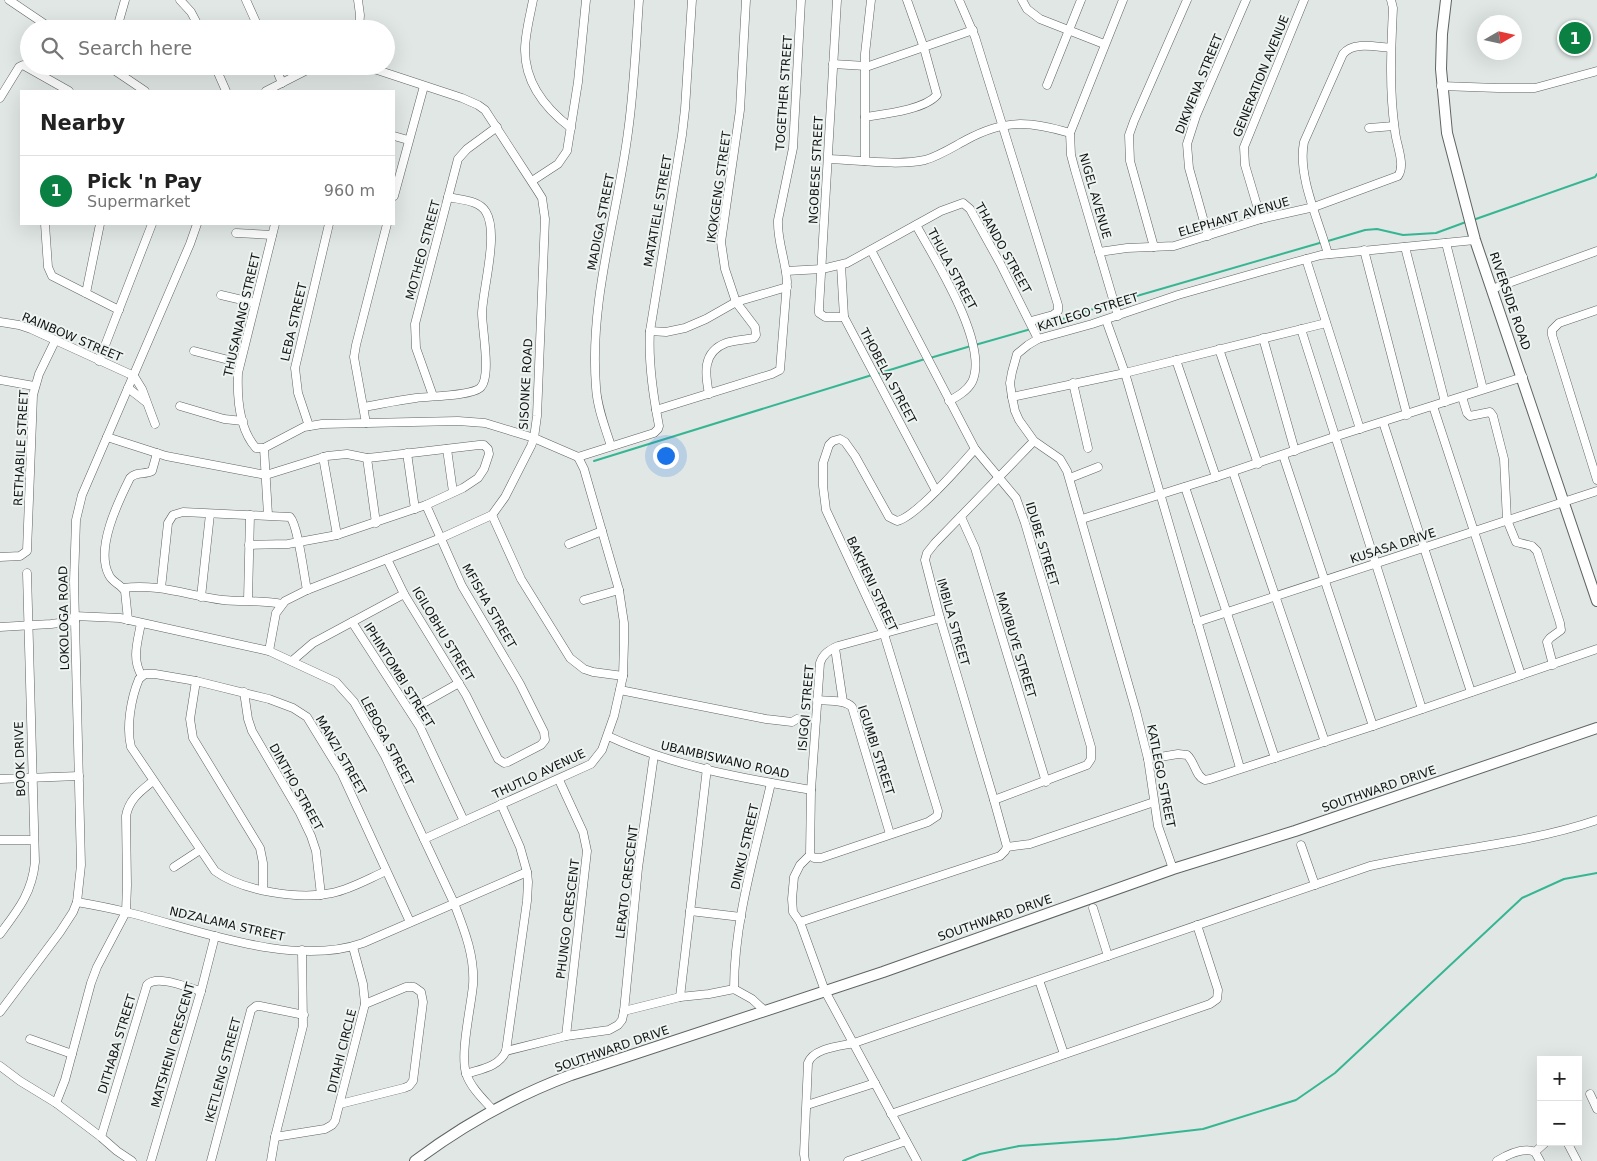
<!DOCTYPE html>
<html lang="en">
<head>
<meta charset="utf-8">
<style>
  body { margin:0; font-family:"DejaVu Sans",sans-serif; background:#f2f2f2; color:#222 }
  .controls { position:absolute; right:15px; bottom:15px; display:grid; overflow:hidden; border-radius:0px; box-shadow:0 5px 20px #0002 }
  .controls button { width:45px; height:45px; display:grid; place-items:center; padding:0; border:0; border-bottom:1px solid #e0e0e0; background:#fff; color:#222; font:25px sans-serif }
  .compass { position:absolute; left:1477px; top:15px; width:45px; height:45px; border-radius:50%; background:#fff; box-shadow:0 5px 20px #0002; rotate:81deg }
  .you { position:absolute; left:665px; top:455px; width:18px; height:18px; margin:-12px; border:4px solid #fff; border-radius:50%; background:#1a73e8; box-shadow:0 0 0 8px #1a73e833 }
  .badge { display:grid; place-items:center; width:32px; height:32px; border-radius:50%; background:#0b8043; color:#fff; font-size:16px; font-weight:700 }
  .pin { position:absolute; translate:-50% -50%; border:2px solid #fff; box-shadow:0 1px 5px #0006 }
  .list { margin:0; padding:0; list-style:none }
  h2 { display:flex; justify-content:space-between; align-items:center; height:65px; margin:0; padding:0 20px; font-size:21px }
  h2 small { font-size:16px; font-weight:400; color:#767676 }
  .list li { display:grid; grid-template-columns:32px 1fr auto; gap:15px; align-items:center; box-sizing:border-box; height:70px; padding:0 20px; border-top:1px solid #e0e0e0 }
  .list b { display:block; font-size:19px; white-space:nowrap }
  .list p { margin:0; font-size:16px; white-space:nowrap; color:#767676 }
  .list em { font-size:16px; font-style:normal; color:#767676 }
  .icon { flex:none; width:28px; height:28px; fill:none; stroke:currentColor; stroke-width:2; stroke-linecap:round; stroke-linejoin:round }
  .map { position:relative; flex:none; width:1597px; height:1161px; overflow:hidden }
  .search { position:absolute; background:#fff; box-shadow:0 5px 20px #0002; left:20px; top:20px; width:375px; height:55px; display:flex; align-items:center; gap:12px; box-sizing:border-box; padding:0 18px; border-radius:28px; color:#767676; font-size:19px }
  .panel { position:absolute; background:#fff; box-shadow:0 5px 20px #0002; left:20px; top:90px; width:375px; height:135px; border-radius:0px }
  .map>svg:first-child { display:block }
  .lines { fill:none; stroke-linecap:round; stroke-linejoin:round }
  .stream { stroke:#36b593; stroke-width:2 }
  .street-casing { stroke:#5e6462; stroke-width:9 }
  .secondary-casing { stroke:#5e6462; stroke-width:12 }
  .street { stroke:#fff; stroke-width:8 }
  .secondary { stroke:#fff; stroke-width:10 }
  .labels { text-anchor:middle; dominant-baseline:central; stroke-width:4; stroke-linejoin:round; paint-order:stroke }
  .street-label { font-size:12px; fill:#121413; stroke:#edf4f1 }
</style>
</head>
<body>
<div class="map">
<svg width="1597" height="1161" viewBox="0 0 1597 1161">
  <rect width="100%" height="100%" fill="#e0e7e4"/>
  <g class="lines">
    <!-- stream -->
    <g class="stream">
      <polyline points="1473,220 1595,177 1597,174"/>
      <polyline points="1328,241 1365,230 1377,229 1403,235 1436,233 1466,222"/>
      <polyline points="1116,302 1323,242"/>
      <polyline points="1035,328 1112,303"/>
      <polyline points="975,345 1031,329"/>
      <polyline points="930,358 971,346"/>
      <polyline points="877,374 925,359"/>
      <polyline points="594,461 872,375"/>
      <polyline points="963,1161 980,1154 1019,1146 1117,1139 1203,1129 1296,1100 1335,1073 1522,898 1564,879 1597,873"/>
    </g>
    <defs>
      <g id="street">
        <polyline points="9,0 52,29"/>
        <polyline points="180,0 191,12 200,29"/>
        <polyline points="246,0 259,29"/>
        <polyline points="358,0 360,15 359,29"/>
        <path d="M533 0C530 16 525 34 525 50 525 84 546 109 571 128"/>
        <polyline points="837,0 819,308 819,313 825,317 844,317"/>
        <polyline points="959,0 975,37 1058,305 1058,311 1053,315 1031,321"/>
        <polyline points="1022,0 1027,9 1040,19 1104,44"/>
        <polyline points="119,21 125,0"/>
        <polyline points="833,64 866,66"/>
        <polyline points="108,66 145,91"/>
        <polyline points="215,66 226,91"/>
        <polyline points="275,66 282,83"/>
        <polyline points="866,67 973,30"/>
        <polyline points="1047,85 1081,0"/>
        <polyline points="1441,86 1498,88 1535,88 1597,71"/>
        <polyline points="266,91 315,66"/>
        <polyline points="0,98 19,67 23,65 69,91"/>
        <path d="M865 117C884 114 924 110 937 95L924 48 907 0"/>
        <polyline points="1369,128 1394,126"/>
        <polyline points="394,136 408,140"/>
        <path d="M829 159C857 160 898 166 925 160 939 156 953 147 966 140 1005 119 1029 121 1070 133"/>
        <polyline points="865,161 865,54 871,0"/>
        <polyline points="532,181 558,164 567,151 578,82 586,0"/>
        <polyline points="394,196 424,86"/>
        <polyline points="1261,219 1245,165 1244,147 1304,0"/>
        <polyline points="45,224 48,267 52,276 119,310"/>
        <path d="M275 224 238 373C237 397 239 429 256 448H264L304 427 322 424 458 421 485 423 534 438 578 457 654 433 658 429 659 426C653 395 648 363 650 331L682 135 685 109 692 0"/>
        <path d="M916 225C934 258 990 345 972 382 967 391 958 396 949 401"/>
        <polyline points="236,233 272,235"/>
        <polyline points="1208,236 1189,168 1187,144 1196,116 1246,0"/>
        <polyline points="1446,243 1483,389"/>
        <polyline points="1154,247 1130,161 1129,135 1134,121 1187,0"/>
        <polyline points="1405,247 1445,402"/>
        <polyline points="871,250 975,449 1016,498 1025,523 1091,747 1091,759 1087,765 994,800"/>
        <polyline points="1364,250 1407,415"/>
        <path d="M1099 252 1127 248 1174 246 1261 219 1314 207 1398 176C1406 165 1396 144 1395 131 1389 89 1391 50 1393 8L1391 0"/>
        <path d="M1328 254C1319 221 1297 176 1304 142L1343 54C1353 41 1376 47 1391 48"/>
        <polyline points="1306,259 1360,429"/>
        <polyline points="841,265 844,317 936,491"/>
        <polyline points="786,271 822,269 847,263 941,211 963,203 970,209 1000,263 1038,339"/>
        <polyline points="1492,289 1597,251"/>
        <polyline points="86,293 100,224"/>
        <polyline points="221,295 255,303"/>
        <polyline points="1597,310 1559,323 1552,330 1552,335 1597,480"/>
        <polyline points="1118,316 1075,170 1071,155 1070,133 1123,0"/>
        <polyline points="1106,320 1125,373 1240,768"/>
        <polyline points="0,322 19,325 31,329 134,376 142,389 155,424"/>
        <polyline points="1301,329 1422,709"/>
        <polyline points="650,331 666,332 685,328 706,319 736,302 787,287"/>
        <polyline points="1263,338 1295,451"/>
        <polyline points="1219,349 1258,464"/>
        <polyline points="194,351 240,363"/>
        <polyline points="1176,360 1216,477"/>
        <polyline points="99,361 152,224"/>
        <polyline points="0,380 34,386"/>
        <polyline points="1073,383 1088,448"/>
        <polyline points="128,388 146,402"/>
        <path d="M709 394C705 374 702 352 726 343 734 340 744 340 754 338L756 335 755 327 736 302 725 269 721 242 740 110 746 0"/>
        <polyline points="433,396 416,348 415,324 458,159 467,149 497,127"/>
        <polyline points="1012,397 1125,373 1326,323"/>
        <polyline points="1462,397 1467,413 1470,416 1490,412 1493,416 1504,459 1507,520 1516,542 1532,546 1537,551 1560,623 1561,630 1550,638 1547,642 1553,665"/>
        <polyline points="180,406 224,419 243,421"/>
        <polyline points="1433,406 1521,675"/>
        <path d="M364 407C381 404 399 400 416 398 431 396 470 396 480 388 492 378 482 329 482 313 483 287 499 234 486 212 479 200 461 200 448 197"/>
        <path d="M656 410 772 374 780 370 787 282C786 261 777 241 778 220L793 148 801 0"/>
        <polyline points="1383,422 1471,692"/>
        <polyline points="366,423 354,357 356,345 387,224"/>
        <polyline points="309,426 298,393 295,368 329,224"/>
        <polyline points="107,437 166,456 266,475 327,456 347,454 367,458 377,457 479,445 484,445 488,449 489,454 484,469 478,478 463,488 426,505 337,535 288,544 249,545"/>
        <path d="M611 446C605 427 597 407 596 387 589 301 617 217 628 132 634 89 636 44 639 0"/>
        <polyline points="264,448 268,515"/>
        <polyline points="447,449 453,492"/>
        <polyline points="407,453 415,509"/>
        <polyline points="1283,455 1373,726"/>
        <polyline points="323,457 337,535"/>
        <polyline points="367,458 376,523"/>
        <polyline points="1233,472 1325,742"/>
        <polyline points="1070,478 1098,467"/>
        <polyline points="1185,487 1275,758"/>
        <polyline points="492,515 521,579 570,658 584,669 593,672 623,676"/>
        <polyline points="961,517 975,548 1046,782"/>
        <polyline points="1082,519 1216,477 1334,437 1523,377"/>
        <polyline points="569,544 602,531"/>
        <polyline points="0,557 20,556 27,551 33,395 39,374 55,341"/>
        <polyline points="387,559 404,594 466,695 498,759 504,763 508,762 541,745 545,740 544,732 520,684 462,586 426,505"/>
        <path d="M123 588C158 583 190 596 223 600 243 602 262 600 282 604"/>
        <path d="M161 588 168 523 173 515 183 512 290 517C298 525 304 576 307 590"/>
        <polyline points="201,597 210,514"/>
        <polyline points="248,600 250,515"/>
        <polyline points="584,600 619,590"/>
        <path d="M74 616 120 618 269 651 336 682 354 702 385 756 454 903C464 929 475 956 473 985 471 1007 460 1053 466 1073 470 1087 484 1100 493 1110"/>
        <path d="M128 620 125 591C120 584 112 582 109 575 95 549 118 502 130 478 136 471 145 475 152 471L157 453"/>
        <polyline points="352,622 420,727 464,821"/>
        <polyline points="1197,622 1597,491"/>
        <path d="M141 623C138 641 131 659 142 676"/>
        <polyline points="0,627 51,624 75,621"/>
        <polyline points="835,648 843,702"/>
        <polyline points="269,651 276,613 285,601 307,590 441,538 492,515 505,497 531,446 534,438 537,416 545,219 542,198 537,190 485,110 478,105 462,98 365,66"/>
        <polyline points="292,661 313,643 404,594"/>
        <polyline points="196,681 190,719 193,738 260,848 263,863 263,890"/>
        <polyline points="620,690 766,719 792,722 797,719"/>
        <polyline points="244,692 248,719 252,731 300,813 311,836 316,851 321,895"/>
        <path d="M817 700C827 701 845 699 852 707L890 834"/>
        <polyline points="411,710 459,683"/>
        <path d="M608 736C672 766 742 778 811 790"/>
        <path d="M1148 759 1178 754 1187 755C1195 762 1195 776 1205 780L1210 779 1373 726 1597 649"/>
        <polyline points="0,779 79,776"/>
        <polyline points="559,780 583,832 587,851 566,1036"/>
        <polyline points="424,839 591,764 602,750 614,716 623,676 624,643 624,623 619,590 584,469 578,457"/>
        <polyline points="0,840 34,840"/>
        <polyline points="1301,845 1315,885"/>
        <polyline points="1007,847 994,800 940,618 925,560 927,553 935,543 1034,441"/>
        <polyline points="1007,847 1030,844 1154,802"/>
        <path d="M810 855 814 858H821L928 822 937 816 938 811 884 634 826 510 823 486V463L829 445 833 441 840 439 845 442 855 456 889 517 897 521C916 517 961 465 975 449"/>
        <polyline points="810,855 800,865 794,877 792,899 793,912 800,922 825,991 917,1161"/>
        <path d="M810 855 811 790 820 663C823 654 829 650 838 646L940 618"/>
        <polyline points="174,867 200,850"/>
        <polyline points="1173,869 1158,826 1148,759 1136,711 1067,471 1060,459 1034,441 1019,420 1015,411 1012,397 1010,383 1012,372 1017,354 1028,345 1038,339 1092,324 1178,295 1266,270 1321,255 1475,240"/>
        <path d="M386 871C368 879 351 889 332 893 299 900 242 891 215 871L131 747C126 727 131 698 139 679L145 674H155L196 681 269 699 293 708 307 717 342 774 410 922"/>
        <path d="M77 902C94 905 110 908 126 912 196 929 293 968 363 943L527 872"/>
        <polyline points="1093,908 1108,956"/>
        <polyline points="690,911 741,917"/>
        <polyline points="800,922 1000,856 1005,851 1007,847"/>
        <path d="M0 934C18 910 32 893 35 862L27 573"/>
        <polyline points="1039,980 1064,1054"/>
        <path d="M734 989C734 919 756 850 771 783"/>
        <polyline points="680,997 707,768"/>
        <polyline points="624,1011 680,997 709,994 734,989 752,999 765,1011"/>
        <polyline points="0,1012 60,932 73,912 77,902 81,865 74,581 76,520 82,495 190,244 197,224"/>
        <polyline points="30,1039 72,1054"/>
        <polyline points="506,1051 566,1036 609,1030 618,1025 622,1020 624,1011 638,868 654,755"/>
        <polyline points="0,1066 20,1081 56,1103 101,1137 117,1151 132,1161"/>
        <path d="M466 1074C481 1069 499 1067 506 1051L527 901 528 882 527 872 520 847 501 804"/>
        <polyline points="1590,1094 1597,1109"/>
        <path d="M56 1103 65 1080 91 983 97 967 126 912 127 885 126 816C129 799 141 791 153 781"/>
        <polyline points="340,1104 404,1088 409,1086 413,1081 423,1002 421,992 414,987 406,987 365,1004"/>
        <polyline points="807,1105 875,1083"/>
        <polyline points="891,1114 1210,1004 1217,999 1218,990 1197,925"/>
        <path d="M101 1137 147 985C157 974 188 988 201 991"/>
        <polyline points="275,1137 325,1129 332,1125 335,1121 365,1004 363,984 353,947"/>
        <polyline points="1567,1142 1577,1161"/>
        <polyline points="1535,1152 1546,1142"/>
        <polyline points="151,1161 201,991 215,936"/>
        <polyline points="211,1161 251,1010 256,1006 260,1006 304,1015"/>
        <polyline points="271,1161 275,1137 303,1026 302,950"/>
        <path d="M805 1161 804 1154 808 1063C813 1048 841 1046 854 1043L1370 866C1446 849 1524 845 1597 820"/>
        <polyline points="848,1161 906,1141"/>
        <path d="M1497 1161C1507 1155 1524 1147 1535 1152L1540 1161"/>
      </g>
      <g id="secondary">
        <polyline points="1446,0 1442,34 1441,69 1447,133 1475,240 1597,601"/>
        <path d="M415 1161C463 1125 515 1096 571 1075L883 972 1173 869 1295 831 1597 728"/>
      </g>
    </defs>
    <!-- street casing -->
    <use href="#street" class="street-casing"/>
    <!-- secondary casing -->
    <use href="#secondary" class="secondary-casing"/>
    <!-- street -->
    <use href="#street" class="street"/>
    <!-- secondary -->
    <use href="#secondary" class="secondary"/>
  </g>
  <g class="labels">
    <!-- street labels -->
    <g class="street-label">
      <text transform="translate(1261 76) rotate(-68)">GENERATION AVENUE</text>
      <text transform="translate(1199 84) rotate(-68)">DIKWENA STREET</text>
      <text transform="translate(784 93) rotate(-86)">TOGETHER STREET</text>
      <text transform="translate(816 170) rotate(-87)">NGOBESE STREET</text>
      <text transform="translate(719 187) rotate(-82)">IKOKGENG STREET</text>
      <text transform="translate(1095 196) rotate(74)">NIGEL AVENUE</text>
      <text transform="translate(658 211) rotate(-80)">MATATIELE STREET</text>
      <text transform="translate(1234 217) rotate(-16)">ELEPHANT AVENUE</text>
      <text transform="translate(601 222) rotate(-79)">MADIGA STREET</text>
      <text transform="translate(1003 248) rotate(61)">THANDO STREET</text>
      <text transform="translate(423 250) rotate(-75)">MOTHEO STREET</text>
      <text transform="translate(952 269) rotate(62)">THULA STREET</text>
      <text transform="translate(1510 301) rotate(71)">RIVERSIDE ROAD</text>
      <text transform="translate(1088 312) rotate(-17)">KATLEGO STREET</text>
      <text transform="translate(242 315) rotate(-77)">THUSANANG STREET</text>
      <text transform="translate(294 322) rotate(-77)">LEBA STREET</text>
      <text transform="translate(72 337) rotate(23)">RAINBOW STREET</text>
      <text transform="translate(888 376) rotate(62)">THOBELA STREET</text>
      <text transform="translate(526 384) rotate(-87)">SISONKE ROAD</text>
      <text transform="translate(21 448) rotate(-87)">RETHABILE STREET</text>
      <text transform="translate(1042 544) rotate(73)">IDUBE STREET</text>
      <text transform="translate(1393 546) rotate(-18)">KUSASA DRIVE</text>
      <text transform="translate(872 584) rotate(65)">BAKHENI STREET</text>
      <text transform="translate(489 606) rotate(60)">MFISHA STREET</text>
      <text transform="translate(64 618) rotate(-91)">LOKOLOGA ROAD</text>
      <text transform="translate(953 622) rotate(74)">IMBILA STREET</text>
      <text transform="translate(443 634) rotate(59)">IGILOBHU STREET</text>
      <text transform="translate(1016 645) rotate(73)">MAYIBUYE STREET</text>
      <text transform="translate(399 675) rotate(58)">IPHINTOMBI STREET</text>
      <text transform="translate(806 708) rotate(-85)">ISIGQI STREET</text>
      <text transform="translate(387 741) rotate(62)">LEBOGA STREET</text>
      <text transform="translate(876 750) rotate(72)">IGUMBI STREET</text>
      <text transform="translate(341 755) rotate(60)">MANZI STREET</text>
      <text transform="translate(20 759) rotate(-92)">BOOK DRIVE</text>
      <text transform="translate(725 760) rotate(13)">UBAMBISWANO ROAD</text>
      <text transform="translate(539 774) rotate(-25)">THUTLO AVENUE</text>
      <text transform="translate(1161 776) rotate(79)">KATLEGO STREET</text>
      <text transform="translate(296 787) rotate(61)">DINTHO STREET</text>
      <text transform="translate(1379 789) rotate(-19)">SOUTHWARD DRIVE</text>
      <text transform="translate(745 847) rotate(-77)">DINKU STREET</text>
      <text transform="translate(627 882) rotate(-83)">LERATO CRESCENT</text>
      <text transform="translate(995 918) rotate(-19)">SOUTHWARD DRIVE</text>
      <text transform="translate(568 919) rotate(-83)">PHUNGO CRESCENT</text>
      <text transform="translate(227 924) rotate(13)">NDZALAMA STREET</text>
      <text transform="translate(117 1044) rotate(-73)">DITHABA STREET</text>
      <text transform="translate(173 1045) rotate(-74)">MATSHENI CRESCENT</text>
      <text transform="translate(612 1049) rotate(-19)">SOUTHWARD DRIVE</text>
      <text transform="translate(342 1051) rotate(-76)">DITAHI CIRCLE</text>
      <text transform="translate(223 1070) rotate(-75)">IKETLENG STREET</text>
    </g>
  </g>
</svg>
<div class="controls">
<button>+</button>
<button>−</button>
</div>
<svg class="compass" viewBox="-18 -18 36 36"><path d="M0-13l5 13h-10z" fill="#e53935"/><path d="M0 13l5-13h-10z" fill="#767676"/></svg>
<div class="you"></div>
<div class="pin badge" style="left:1575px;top:38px">1</div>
<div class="search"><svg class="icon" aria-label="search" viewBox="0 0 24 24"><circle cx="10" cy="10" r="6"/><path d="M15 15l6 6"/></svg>Search here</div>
<section class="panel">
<h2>Nearby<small></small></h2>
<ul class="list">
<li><span class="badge">1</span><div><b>Pick 'n Pay</b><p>Supermarket</p></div><em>960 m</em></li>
</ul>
</section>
</div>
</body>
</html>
